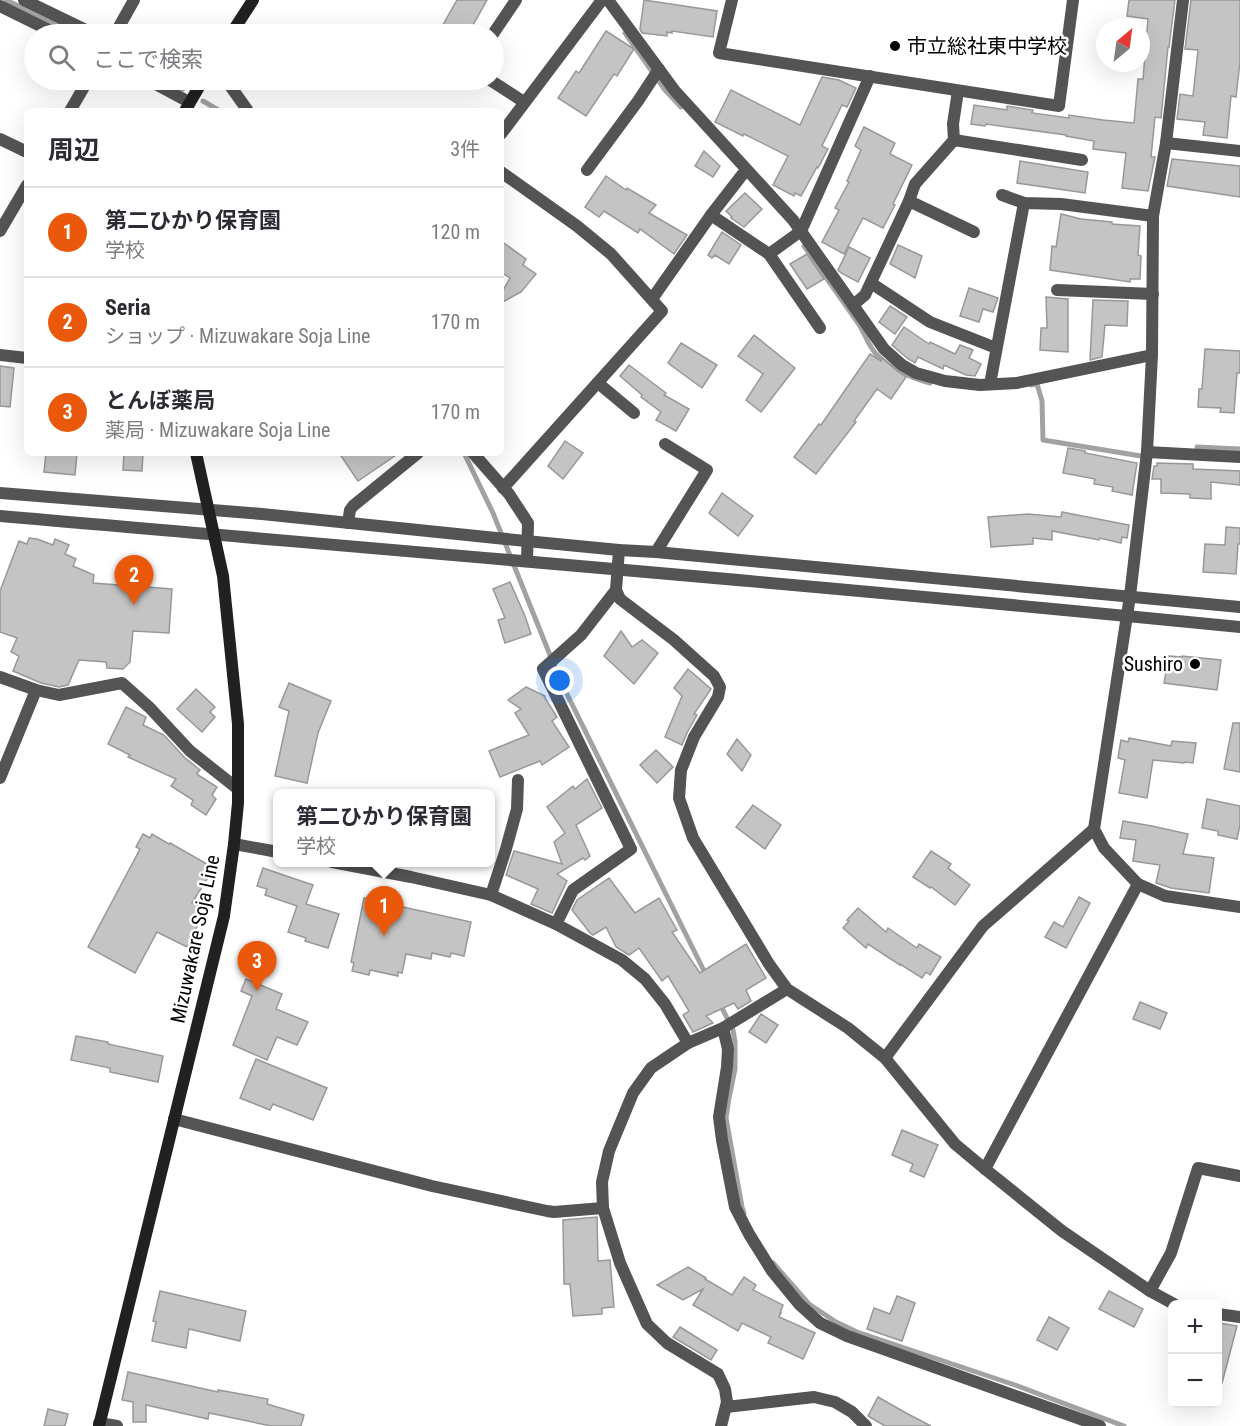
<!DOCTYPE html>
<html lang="ja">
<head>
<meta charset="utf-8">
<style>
  body { margin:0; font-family:"Roboto Condensed","Noto Sans JP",sans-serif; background:#f2f2f3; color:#2b2b33 }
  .controls { position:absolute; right:18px; bottom:18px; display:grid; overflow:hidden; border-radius:9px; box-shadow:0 6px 24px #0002 }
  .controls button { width:54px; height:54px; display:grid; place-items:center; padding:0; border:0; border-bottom:2px solid #e1e1e2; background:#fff; color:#2b2b33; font:30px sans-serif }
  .compass { position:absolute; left:1096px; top:18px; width:54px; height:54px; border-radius:50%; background:#fff; box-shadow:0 6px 24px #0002; rotate:29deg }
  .you { position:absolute; left:560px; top:681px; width:21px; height:21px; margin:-15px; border:4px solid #fff; border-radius:50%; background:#1a73e8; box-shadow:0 0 0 9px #1a73e833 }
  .badge { display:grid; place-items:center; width:39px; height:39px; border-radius:50%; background:#ea580c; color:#fff; font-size:20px; font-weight:700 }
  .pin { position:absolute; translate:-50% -50px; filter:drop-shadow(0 2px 3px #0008) }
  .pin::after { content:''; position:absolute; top:32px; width:21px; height:18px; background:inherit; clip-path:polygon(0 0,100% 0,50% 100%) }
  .popup { position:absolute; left:273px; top:789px; width:222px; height:78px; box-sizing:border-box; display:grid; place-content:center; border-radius:9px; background:#fff; filter:drop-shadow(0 2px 4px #0005); font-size:20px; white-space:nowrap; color:#7c7c81 }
  .popup b { font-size:22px; color:#2b2b33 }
  .popup::after { content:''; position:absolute; left:50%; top:100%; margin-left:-12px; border:12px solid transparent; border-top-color:#fff }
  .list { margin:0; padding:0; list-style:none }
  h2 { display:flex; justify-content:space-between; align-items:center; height:78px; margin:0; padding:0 24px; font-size:26px }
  h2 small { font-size:20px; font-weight:400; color:#7c7c81 }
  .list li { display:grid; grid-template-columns:39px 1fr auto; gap:18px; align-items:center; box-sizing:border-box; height:90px; padding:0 24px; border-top:2px solid #e1e1e2 }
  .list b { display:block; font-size:22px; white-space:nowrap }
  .list p { margin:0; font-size:20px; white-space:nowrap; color:#7c7c81 }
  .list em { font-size:20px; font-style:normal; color:#7c7c81 }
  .icon { flex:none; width:33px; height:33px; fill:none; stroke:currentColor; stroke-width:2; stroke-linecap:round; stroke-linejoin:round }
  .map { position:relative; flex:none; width:1240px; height:1426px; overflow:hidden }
  .search { position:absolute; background:#fff; box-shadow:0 6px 24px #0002; left:24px; top:24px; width:480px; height:66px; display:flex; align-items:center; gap:15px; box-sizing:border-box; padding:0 21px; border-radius:33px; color:#7c7c81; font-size:22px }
  .panel { position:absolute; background:#fff; box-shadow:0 6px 24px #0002; left:24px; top:108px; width:480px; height:348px; border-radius:9px }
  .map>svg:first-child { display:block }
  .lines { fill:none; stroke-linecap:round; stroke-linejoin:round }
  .stream { stroke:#a2a2a2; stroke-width:5 }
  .building { fill:#c4c4c4; stroke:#989898; stroke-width:1.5 }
  .minor { stroke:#545454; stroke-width:12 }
  .tertiary { stroke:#545454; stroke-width:12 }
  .secondary { stroke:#212121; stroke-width:12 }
  .poi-dot { fill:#000; stroke:#fff; stroke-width:2 }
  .labels { text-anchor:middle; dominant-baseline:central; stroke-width:5; stroke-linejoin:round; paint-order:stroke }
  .poi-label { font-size:20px; fill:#000; stroke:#fff; text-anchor:start }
  .street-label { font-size:20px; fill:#000; stroke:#fff }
</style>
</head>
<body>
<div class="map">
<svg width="1240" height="1426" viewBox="0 0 1240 1426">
  <rect width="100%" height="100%" fill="#fff"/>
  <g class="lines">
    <!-- stream -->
    <g class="stream">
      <polyline points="6,0 77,34"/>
      <polyline points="625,33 665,90 681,107"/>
      <polyline points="165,80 183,89"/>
      <polyline points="203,101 220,111"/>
      <path d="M804 246C822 272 840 297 858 323 865 333 868 346 877 355 891 369 911 378 930 383"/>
      <polyline points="1031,385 1037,384 1042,401 1043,440 1147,457"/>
      <polyline points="1197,447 1240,449"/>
      <polyline points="464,453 493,513 560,680 707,977"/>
      <polyline points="720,1004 733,1030 735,1042 735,1069 729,1098 726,1118 742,1207 744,1213"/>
      <polyline points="773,1263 809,1304 836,1322 857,1332 1015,1385 1124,1426"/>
    </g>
  </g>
  <!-- building -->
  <g class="building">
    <polygon points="457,0 487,0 468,34 448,34 440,30"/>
    <polygon points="644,0 717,11 713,37 672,31 672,33 667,32 667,36 642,33 640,29"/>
    <polygon points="1129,0 1175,0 1169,47 1168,47 1161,118 1155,117 1151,157 1155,157 1148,191 1122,188 1126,153 1093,149 1094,141 1066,136 1066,135 986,124 985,126 971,124 974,105 1007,110 1007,106 1033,110 1032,113 1069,118 1069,115 1103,120 1134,123 1138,79 1143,79 1148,19 1127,16"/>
    <polygon points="1191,0 1240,0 1240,62 1236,97 1231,96 1227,138 1203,135 1205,122 1177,119 1180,94 1193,96 1198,50 1185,49"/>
    <polygon points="606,31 634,49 617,76 614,74 586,116 558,98 576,71 579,73"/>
    <polygon points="822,77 839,80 856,88 847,107 842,105 822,146 828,149 818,168 817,167 801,196 795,193 794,196 773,185 788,156 744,134 743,136 715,122 731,90 800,125"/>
    <polygon points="864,127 895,143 890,154 912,165 893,204 895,205 883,228 863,218 844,254 822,242 839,210 835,208 849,182 847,181 861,150 855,146"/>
    <polygon points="704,151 720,166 713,177 695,166"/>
    <polygon points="1172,159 1240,166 1240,197 1167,186"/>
    <polygon points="1020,161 1088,172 1085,193 1017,183"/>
    <polygon points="606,176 626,190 627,188 656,205 649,213 687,235 674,254 640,229 638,233 604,211 599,217 585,207"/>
    <polygon points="745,193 762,209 744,227 731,218 732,217 726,211"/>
    <polygon points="1061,214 1081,219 1112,222 1112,224 1140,226 1138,255 1141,256 1140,279 1130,279 1130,282 1050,270 1052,246 1056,247"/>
    <polygon points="722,232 741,245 729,264 715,255 712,258 708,255"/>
    <polygon points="501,241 526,259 523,265 536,274 521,292 501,303 501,294 510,278 501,272"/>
    <polygon points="898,245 922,256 915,278 890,264"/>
    <polygon points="849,247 870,258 858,282 841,273 838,270"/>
    <polygon points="807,254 824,279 807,289 790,264"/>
    <polygon points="969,288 998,298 993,312 983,309 979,322 960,316"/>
    <polygon points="1046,297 1068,299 1068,352 1040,350 1041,328 1047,328"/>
    <polygon points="1093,300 1128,301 1127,326 1105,325 1102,357 1090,360"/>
    <polygon points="890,306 907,317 895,334 879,322"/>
    <polygon points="904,327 929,344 930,342 955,354 960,345 973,350 969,358 981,364 975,376 966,375 944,365 943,369 918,357 915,363 907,358 892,345"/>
    <polygon points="754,335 795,368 761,412 746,400 763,374 738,356"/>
    <polygon points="681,343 717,365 702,388 668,363"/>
    <polygon points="1205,349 1240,351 1240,373 1237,373 1234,413 1220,412 1221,408 1198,407 1199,389 1202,389"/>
    <polygon points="870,354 881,361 882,358 897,371 906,377 891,399 877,389 854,421 856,422 816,474 794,457 819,424 821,425"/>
    <polygon points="629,365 666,393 664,395 689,409 676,431 656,420 661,412 641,397 642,395 620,376"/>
    <polygon points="0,366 14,368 10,407 0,406"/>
    <polygon points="565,441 583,453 563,479 548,466"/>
    <polygon points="1068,448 1085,451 1085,453 1137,463 1132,495 1112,491 1113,487 1094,484 1095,479 1063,473"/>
    <polygon points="46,453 77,453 75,475 44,472"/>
    <polygon points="124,453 143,453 142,471 123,470"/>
    <polygon points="339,453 399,453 358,481"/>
    <polygon points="1157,463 1193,464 1193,469 1240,471 1240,485 1211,482 1211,499 1190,498 1190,494 1161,493 1161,479 1152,479 1154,466 1157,466"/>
    <polygon points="722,493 753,516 738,536 709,513"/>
    <polygon points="1062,512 1129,525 1127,538 1122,537 1121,543 1100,538 1099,540 1052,531 1052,540 1033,538 1033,544 991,547 988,517 1028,514 1061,517"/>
    <polygon points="1226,527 1240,528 1240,544 1238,544 1236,574 1203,572 1205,544 1225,545"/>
    <polygon points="29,538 37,539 53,545 55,539 69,545 65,554 76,559 73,566 94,575 93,583 172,589 169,633 133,631 130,662 123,669 107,668 106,662 79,660 68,685 59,687 41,683 13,671 19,656 11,652 17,638 0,632 0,591 19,541 27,544"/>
    <polygon points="510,582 525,616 531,634 505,643 498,620 505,618 493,589"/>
    <polygon points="621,631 632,647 642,640 658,653 634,684 604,656"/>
    <polygon points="1169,656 1182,657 1182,656 1221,660 1217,690 1164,683"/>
    <polygon points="688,669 711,689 694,714 697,715 687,733 682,745 665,737 682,696 674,688"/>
    <polygon points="289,683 331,701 318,733 307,783 275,776 289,711 279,707"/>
    <polygon points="526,687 545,696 545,698 557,717 552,721 569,747 542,765 540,761 500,777 489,751 529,735 515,713 521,709 508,700"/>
    <polygon points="196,689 215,707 210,712 215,717 202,732 177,709"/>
    <polygon points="126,707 146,717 143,725 164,735 184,757 200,770 197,773 198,775 217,787 212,795 216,799 206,815 191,805 193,800 171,786 176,779 128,757 130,755 108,744"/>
    <polygon points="1233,723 1240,723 1240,772 1224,769"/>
    <polygon points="1129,738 1171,746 1172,741 1196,743 1193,763 1185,762 1184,763 1153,760 1147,798 1119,793 1125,760 1118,758 1121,740 1128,742"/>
    <polygon points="737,739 751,755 742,771 727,754"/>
    <polygon points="656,750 673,767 657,783 640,765"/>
    <polygon points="587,779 602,808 576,825 590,856 585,860 583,858 557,874 567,881 552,913 531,904 538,889 506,875 514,851 562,864 554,842 565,833 547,807 573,786 575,789"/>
    <polygon points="1207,799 1240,806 1240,825 1237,839 1218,835 1218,831 1202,828"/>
    <polygon points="753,805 781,825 765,849 736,827"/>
    <polygon points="1123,821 1152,826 1188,834 1183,854 1214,858 1209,893 1171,888 1156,883 1160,865 1133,861 1136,840 1120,838"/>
    <polygon points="143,834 150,838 152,834 169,844 170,843 214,868 192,903 205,910 187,947 157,932 135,973 88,947 140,849 136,847"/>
    <polygon points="931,851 951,864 948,868 970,885 955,905 931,887 930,888 913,877"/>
    <polygon points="263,868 313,885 306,904 339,914 328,948 305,941 306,938 288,932 297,906 265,895 267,889 257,886"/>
    <polygon points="609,878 635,913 659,898 677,930 672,932 700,973 746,944 766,978 746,990 751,1001 738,1009 734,1003 706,1016 713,1023 693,1032 683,1015 689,1011 668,976 662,981 639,948 629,955 616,947 606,927 593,935 590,933 572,910 577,900"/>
    <polygon points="1079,897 1090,903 1066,948 1045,937 1054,922 1063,927"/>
    <polygon points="364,898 374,898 387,901 394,905 471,922 464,956 451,953 450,957 432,953 431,959 406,954 402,973 398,972 398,976 370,970 369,975 352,971 354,963 351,962"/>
    <polygon points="858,908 886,932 888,928 917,948 919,944 941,957 930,975 926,972 922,978 900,964 900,965 868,944 866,948 843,928 849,921 847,920"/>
    <polygon points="246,979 282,994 276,1009 308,1022 297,1045 277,1037 267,1060 233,1045 252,996 241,991"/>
    <polygon points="1140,1002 1167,1013 1160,1029 1133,1019"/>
    <polygon points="761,1014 778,1025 766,1043 749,1032"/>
    <polygon points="76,1036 108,1042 108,1044 163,1056 158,1082 110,1072 110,1068 71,1060"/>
    <polygon points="256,1059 327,1088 313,1120 273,1104 270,1110 240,1098"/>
    <polygon points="902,1130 938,1145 924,1177 910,1171 913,1164 892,1155"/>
    <polygon points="597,1217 598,1261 610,1260 614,1307 602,1308 602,1314 573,1316 570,1284 564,1284 563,1220"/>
    <polygon points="688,1267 706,1278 705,1279 732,1295 744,1277 756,1285 753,1290 783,1305 780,1313 781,1313 779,1317 815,1333 803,1359 768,1343 771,1337 742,1323 738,1331 693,1305 703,1289 683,1300 657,1285"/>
    <polygon points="160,1291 246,1311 240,1341 189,1329 186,1348 152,1341 156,1322 153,1321"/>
    <polygon points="1109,1291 1143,1309 1134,1327 1099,1309"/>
    <polygon points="897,1296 915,1303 902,1341 867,1329 874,1308 890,1314"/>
    <polygon points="1049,1317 1069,1328 1057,1350 1037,1340"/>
    <polygon points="1220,1323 1237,1326 1222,1383 1218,1382 1218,1334"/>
    <polygon points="680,1327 717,1350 711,1360 673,1337"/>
    <polygon points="128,1372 218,1392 218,1390 268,1399 267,1404 304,1415 301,1426 271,1426 209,1413 208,1419 146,1405 146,1422 133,1422 133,1402 122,1400"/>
    <polygon points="878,1397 906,1413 931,1426 885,1426 868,1416"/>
    <polygon points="48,1409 68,1414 65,1426 44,1426"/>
  </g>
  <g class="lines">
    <!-- minor -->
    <g class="minor">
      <polyline points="24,0 94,34"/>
      <polyline points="608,0 675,91 793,220 884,349 902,365 916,373 945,381 980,385 1017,383 1152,355"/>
      <polyline points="732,0 719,53 1059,106 1073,0"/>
      <polyline points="1183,0 1166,143 1153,216 1152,355 1147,452 1130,596 1094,829 1104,848 1138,884 1165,896 1240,907"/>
      <polyline points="0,6 57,34"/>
      <polyline points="115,34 134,0"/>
      <polyline points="493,34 516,0"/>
      <polyline points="148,80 189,102"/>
      <polyline points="183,80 198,88"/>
      <polyline points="226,80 248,111"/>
      <polyline points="490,80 524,102"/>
      <polyline points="70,111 88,80"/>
      <polyline points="501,134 602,0"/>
      <polyline points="0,139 27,152"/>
      <polyline points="954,140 1082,160"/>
      <polyline points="1166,143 1240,151"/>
      <polyline points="587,170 638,101 659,69"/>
      <polyline points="501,172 577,226 611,254 662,311 503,488"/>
      <polyline points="1002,195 1024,203 1061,204 1153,216"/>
      <polyline points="909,201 974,232"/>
      <polyline points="711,215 769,254 820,328"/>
      <polyline points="0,231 27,185"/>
      <polyline points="769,254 801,231 870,76"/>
      <polyline points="871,283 930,322 996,348"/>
      <polyline points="1057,290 1153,294"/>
      <polyline points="652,299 711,215 742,175 747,170"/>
      <polyline points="853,305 865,295 909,201 915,184 954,140 953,124 958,91"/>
      <polyline points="0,355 27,358"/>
      <polyline points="598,383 634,413"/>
      <polyline points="990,384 1024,203"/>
      <polyline points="1147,452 1240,457"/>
      <polyline points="473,453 509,494 528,523 527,561"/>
      <polyline points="348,523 350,510 353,506 418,453"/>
      <polyline points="619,550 616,590 620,599 674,640 714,676 720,687 718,697 694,737 681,770 679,798 693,838 769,964 787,989 848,1028 885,1058 955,1144 985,1169 1062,1231 1150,1291 1174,1304"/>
      <polyline points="656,552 707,470 665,444"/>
      <polyline points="0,677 36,690 59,695 122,683 150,708 190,751 238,789"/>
      <polyline points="0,778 36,690"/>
      <polyline points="234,844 278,852"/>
      <polyline points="332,862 411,877 491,895 556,924 622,960 645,979 665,1004 688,1043"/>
      <polyline points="491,895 506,849 517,809 518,780"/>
      <polyline points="556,924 573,890 631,849 543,669 581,635 616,590"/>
      <polyline points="723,1028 728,1049 727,1067 719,1117 722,1140 735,1207 749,1234 772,1271 799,1304 820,1323 847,1336 1100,1426"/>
      <polyline points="885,1058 983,926 1094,829"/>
      <polyline points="174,1119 432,1186 547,1211 554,1212 603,1208"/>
      <polyline points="985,1169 1138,884"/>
      <polyline points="1150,1291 1171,1253 1198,1168 1240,1176"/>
      <polyline points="1218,1314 1240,1317"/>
      <polyline points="726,1407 814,1397 835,1402 852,1412 866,1426"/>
      <polyline points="99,1423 117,1426"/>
      <polyline points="721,1426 727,1402 725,1389 718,1374 667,1343 647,1324 620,1263 603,1208 602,1182 609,1151 633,1093 651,1068 688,1043 723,1028 787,989"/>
    </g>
    <!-- tertiary -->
    <g class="tertiary">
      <polyline points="0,493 262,514 496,538 619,550 656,552 1240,607"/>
      <path d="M0 516C413 552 827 586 1240 627"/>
    </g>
    <!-- secondary -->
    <g class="secondary">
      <polyline points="231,34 253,0"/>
      <polyline points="185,111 203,80"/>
      <polyline points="99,1426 224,916 234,844 238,803 238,724 223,576 196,453"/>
    </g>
  </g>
  <!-- markers -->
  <g class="poi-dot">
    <circle cx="895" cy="46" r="6"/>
    <circle cx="1195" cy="664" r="6"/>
  </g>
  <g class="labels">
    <!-- poi labels -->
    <g class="poi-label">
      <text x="907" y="46">市立総社東中学校</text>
      <text x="1183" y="664" text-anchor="end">Sushiro</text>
    </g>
    <!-- street labels -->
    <g class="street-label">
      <text transform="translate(195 939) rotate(-78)">Mizuwakare Soja Line</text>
    </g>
  </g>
</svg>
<div class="controls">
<button>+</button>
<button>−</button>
</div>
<svg class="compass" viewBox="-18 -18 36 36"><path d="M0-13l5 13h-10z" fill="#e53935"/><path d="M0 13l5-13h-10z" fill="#7c7c81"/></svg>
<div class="you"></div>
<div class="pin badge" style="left:384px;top:936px">1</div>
<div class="popup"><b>第二ひかり保育園</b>学校</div>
<div class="pin badge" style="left:134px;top:605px">2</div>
<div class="pin badge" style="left:257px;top:991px">3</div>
<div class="search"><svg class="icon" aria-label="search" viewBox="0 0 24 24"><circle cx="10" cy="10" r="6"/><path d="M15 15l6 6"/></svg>ここで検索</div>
<section class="panel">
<h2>周辺<small>3件</small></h2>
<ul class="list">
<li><span class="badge">1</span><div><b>第二ひかり保育園</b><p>学校</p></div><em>120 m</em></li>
<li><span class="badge">2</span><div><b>Seria</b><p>ショップ · Mizuwakare Soja Line</p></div><em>170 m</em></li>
<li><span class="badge">3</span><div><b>とんぼ薬局</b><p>薬局 · Mizuwakare Soja Line</p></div><em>170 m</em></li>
</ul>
</section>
</div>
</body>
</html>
